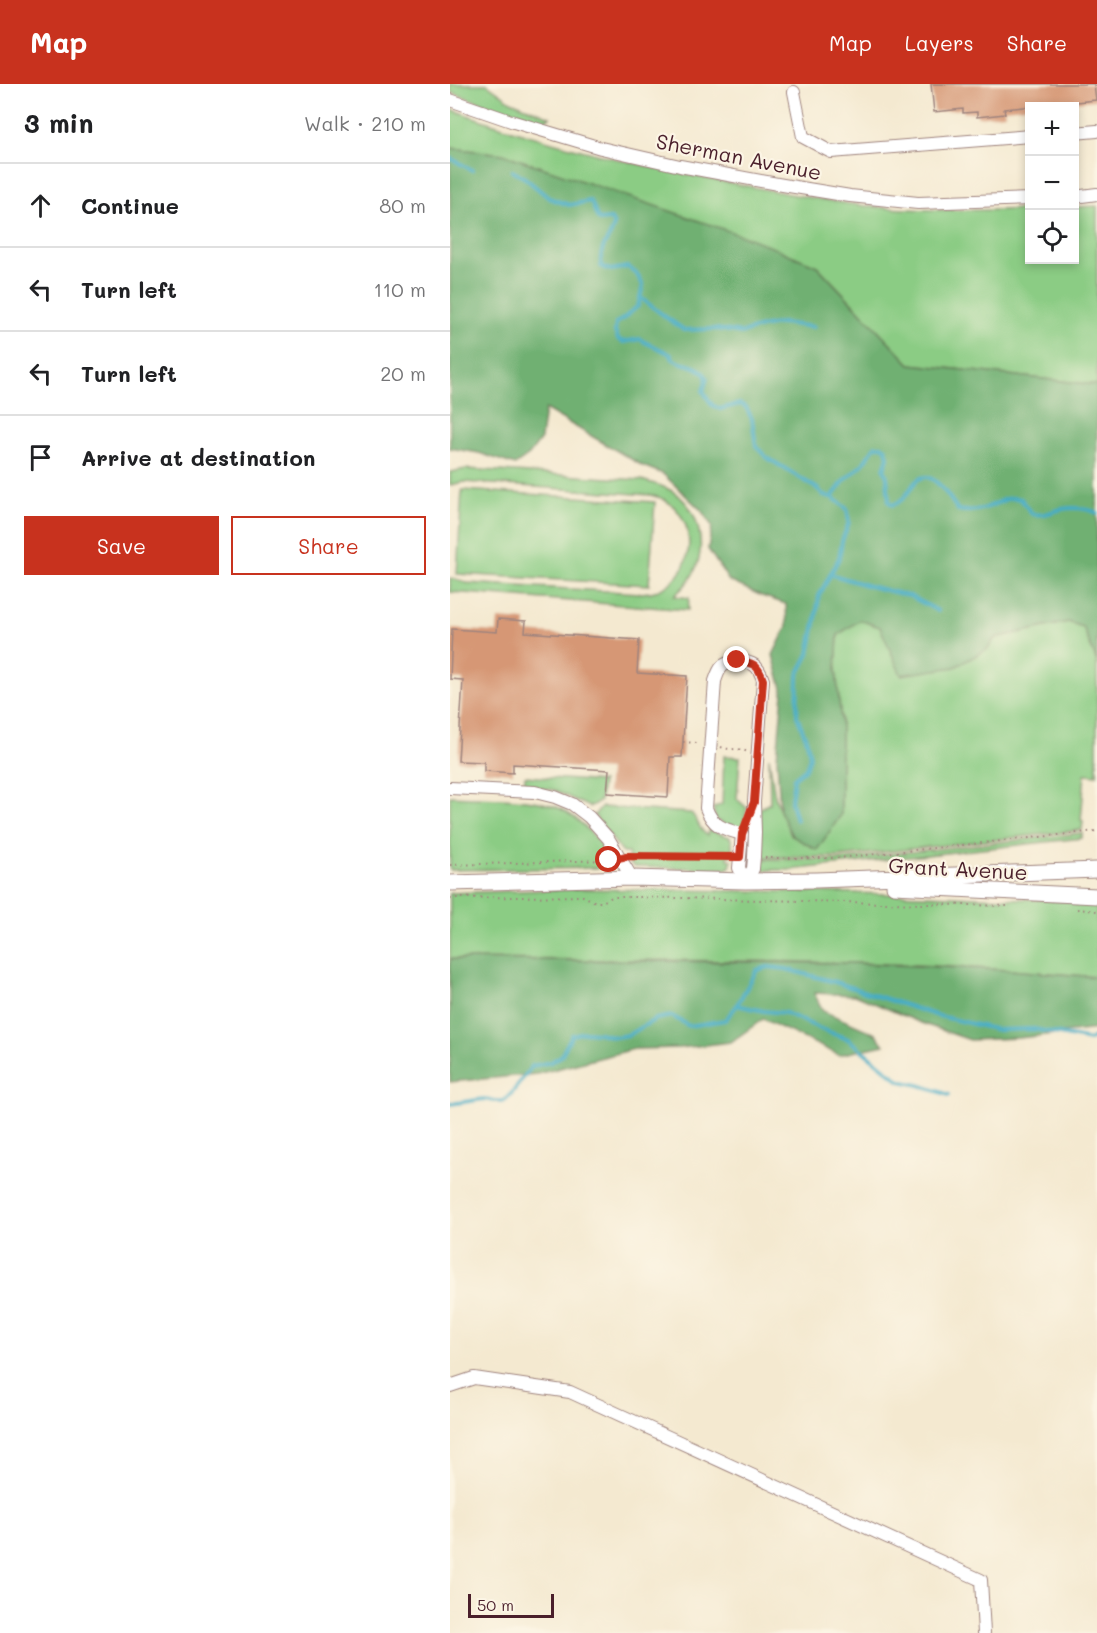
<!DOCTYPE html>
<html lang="en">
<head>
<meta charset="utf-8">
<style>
  body { margin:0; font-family:Mali,sans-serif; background:#f6f6f6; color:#202124 }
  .controls { position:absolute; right:18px; top:18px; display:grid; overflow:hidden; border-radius:0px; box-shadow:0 3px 9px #0003 }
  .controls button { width:54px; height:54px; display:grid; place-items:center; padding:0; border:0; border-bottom:2px solid #e0e0e0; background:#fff; color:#202124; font:30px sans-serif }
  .scale { position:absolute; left:18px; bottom:15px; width:86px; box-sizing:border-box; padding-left:6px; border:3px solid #4a1f2b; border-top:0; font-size:16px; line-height:21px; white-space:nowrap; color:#4a1f2b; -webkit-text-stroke:4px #fcf5e5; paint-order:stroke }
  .stop { position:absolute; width:18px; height:18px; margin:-14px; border:4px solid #c8321e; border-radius:50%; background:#fff }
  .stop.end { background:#c8321e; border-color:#fff; box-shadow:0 2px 6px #0008 }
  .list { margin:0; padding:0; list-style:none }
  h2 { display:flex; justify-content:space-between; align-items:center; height:78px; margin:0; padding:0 24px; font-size:26px }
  h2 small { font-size:20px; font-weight:400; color:#757577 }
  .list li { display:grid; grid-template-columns:39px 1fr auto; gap:18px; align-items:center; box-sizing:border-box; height:84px; padding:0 24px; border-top:2px solid #e0e0e0 }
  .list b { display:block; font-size:22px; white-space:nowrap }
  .list em { font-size:20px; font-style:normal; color:#757577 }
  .actions { display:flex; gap:12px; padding:18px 24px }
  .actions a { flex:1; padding:14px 0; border:2px solid #c8321e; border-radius:0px; text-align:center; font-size:21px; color:#c8321e }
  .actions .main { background:#c8321e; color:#fff }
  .icon { flex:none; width:33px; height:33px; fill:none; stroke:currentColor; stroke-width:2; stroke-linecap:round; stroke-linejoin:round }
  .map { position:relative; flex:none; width:647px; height:1549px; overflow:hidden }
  header { display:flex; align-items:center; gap:36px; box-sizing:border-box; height:84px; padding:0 30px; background:#c8321e; color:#fff }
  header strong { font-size:28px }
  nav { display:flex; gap:33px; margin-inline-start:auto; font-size:21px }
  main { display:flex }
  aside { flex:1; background:#fff }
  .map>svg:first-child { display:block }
  .green { fill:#8bcc84; stroke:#6a7658; stroke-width:1.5 }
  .forest { fill:#70b072; stroke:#5d684e; stroke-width:1.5 }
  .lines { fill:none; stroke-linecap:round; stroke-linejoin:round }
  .stream { stroke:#44acc4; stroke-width:4 }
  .building { fill:#d69775 }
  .minor-casing { stroke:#9f847e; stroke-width:14 }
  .major-casing { stroke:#9f847e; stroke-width:17 }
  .path { stroke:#9f847e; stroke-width:2; stroke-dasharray:1.5 4.5; stroke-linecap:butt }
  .minor { stroke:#fff; stroke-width:12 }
  .major { stroke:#fff; stroke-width:15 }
  .route { stroke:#c8321e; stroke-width:8 }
  .labels { text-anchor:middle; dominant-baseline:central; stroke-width:4.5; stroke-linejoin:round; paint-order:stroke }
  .street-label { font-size:21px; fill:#4a1f2b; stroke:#fcf5e5 }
</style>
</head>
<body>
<header>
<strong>Map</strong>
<nav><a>Map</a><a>Layers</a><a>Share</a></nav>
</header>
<main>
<aside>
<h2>3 min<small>Walk · 210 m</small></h2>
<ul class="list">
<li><svg class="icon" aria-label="ahead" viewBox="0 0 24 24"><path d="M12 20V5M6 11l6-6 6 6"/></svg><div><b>Continue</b></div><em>80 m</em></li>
<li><svg class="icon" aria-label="left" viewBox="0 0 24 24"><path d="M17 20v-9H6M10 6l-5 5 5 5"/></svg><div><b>Turn left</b></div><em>110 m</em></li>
<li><svg class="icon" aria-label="left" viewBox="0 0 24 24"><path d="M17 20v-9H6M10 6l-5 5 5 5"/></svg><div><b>Turn left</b></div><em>20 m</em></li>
<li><svg class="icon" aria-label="arrive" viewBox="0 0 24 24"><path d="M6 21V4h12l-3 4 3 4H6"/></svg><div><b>Arrive at destination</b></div></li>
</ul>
<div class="actions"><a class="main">Save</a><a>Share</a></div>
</aside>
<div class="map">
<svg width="647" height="1549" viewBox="0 0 647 1549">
  <rect width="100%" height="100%" fill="#fcf5e5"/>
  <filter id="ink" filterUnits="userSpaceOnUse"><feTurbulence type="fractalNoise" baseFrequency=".0167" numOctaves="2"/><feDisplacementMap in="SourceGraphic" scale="12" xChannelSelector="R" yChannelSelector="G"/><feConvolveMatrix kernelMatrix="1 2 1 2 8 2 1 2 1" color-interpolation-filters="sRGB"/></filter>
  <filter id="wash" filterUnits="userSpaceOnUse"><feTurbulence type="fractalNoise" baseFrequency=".008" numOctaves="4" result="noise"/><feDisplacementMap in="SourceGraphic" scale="24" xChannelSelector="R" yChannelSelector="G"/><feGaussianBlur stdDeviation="1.35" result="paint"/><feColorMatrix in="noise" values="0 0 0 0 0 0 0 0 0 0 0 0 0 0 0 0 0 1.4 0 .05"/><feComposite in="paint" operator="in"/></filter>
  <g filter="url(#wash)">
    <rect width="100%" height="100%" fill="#f4e9d0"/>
    <!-- green -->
    <g class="green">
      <polygon points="0,0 37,0 61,17 100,33 91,39 0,8"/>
      <path d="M0 25C91 58 186 82 281 99 329 108 377 118 425 123 477 127 528 127 579 125L580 176H624L625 123 647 122V301L460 280 367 182 53 70 0 64Z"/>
      <path d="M16 385 191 396C201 399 212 401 222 407 251 425 259 467 240 495 235 502 230 507 224 512L239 514 238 526 0 508V494L17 499 191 509C197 509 203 508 209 506 247 489 249 434 213 415 209 413 204 412 200 411L14 398 0 401V388Z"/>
      <polygon points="12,406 205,418 199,501 7,490"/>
      <polygon points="410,536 430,543 538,565 545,554 618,538 633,543 647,578 647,691 635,690 631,736 633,737 632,746 388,773 311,773 308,771 309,725 320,719 319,673 325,712 330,727 391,731 391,637 386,585 388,551"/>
      <polygon points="274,672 290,673 287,715 297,724 293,742 289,747 266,736 263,724 272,720"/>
      <polygon points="75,692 152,698 150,717 139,723 104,706 74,702"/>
      <path d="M0 712C32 714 77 712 107 723 120 729 131 738 140 748 148 756 155 764 160 774L157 775V777L159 778 156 782 150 784 0 786Z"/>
      <path d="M152 723 241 729C248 735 248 745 257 751L259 746 280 753 282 758V771L278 772V775L282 776 280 783 276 785 184 783 176 775 179 773 178 769H173L144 731Z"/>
      <polygon points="632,749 632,754 339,786 315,786 309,783 309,776 311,775 388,776"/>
      <path d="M128 805C301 807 474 808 647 819V893C432 873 216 877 0 875V809Z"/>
    </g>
    <!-- forest -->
    <g class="forest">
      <polygon points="0,64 53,70 302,155 367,182 460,280 647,301 647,578 633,543 618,538 545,554 538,565 505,583 451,591 430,543 410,536 388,551 386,585 391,637 391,731 367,766 342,752 330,727 327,674 333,608 323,571 337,542 336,520 312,512 279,497 258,465 262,442 251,426 213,390 193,382 95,325 91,355 79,371 65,381 29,369 0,364"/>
      <polygon points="0,875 400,879 559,886 647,893 647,945 569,954 520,956 471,939 405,911 364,909 373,927 426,950 434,961 389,971 313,935 281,958 230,964 184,965 87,990 0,998"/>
    </g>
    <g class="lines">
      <!-- stream -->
      <g class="stream">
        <polyline points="0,74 22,86"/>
        <path d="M62 87 75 94 99 114 119 121 140 117C145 123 144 130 149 136L161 135 164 141C160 158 149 159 151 182 161 189 167 184 178 183L186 189 193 201 188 222 173 235 166 239 165 248 168 255 173 258 190 255C199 262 212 264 221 271 222 272 222 274 223 275 234 283 248 278 257 294L253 307 262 321 270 325 290 320 296 323 302 335 306 362 316 373 368 405 374 412 382 413 394 397 413 380 425 362H432L436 365 438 373 434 385 437 393 439 418 443 421C453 417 458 409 463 401 480 377 499 414 508 426 519 428 528 427 538 423 550 419 558 411 571 415L582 430C594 432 600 428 612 425 623 423 637 424 647 429"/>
        <polyline points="191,214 217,234 234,246 266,245 292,249 311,243 332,239 364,243"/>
        <polyline points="380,490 419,502 460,512 488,527"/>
        <polyline points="346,736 341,718 344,694 356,684 360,673 357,657 347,632 348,591 359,570 366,534 369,512 389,474 392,457 399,438 397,425 382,413"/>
        <polyline points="286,921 314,927 336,929 373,946 398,955 450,997 469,1001 499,1011"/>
        <polyline points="0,1020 34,1015 45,1017 54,1017 62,1009 82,982 101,978 111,972 122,951 135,948 149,949 165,953 178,951 206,935 222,932 239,942 275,936 285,924 307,886 318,883 336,885 385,898 485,931 548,946 584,945 640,956 647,951"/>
      </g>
    </g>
    <g id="blocks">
      <!-- building -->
      <g class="building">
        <polygon points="481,0 644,0 646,16 554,25 555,30 527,33 527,28 513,29 513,25 484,28"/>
        <polygon points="48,535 76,537 75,548 189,556 187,589 237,592 232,673 220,673 218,713 157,709 159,686 63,680 63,689 34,687 34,678 8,677 13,596 0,595 2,545 47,548"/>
      </g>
    </g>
  </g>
  <g filter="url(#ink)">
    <use href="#blocks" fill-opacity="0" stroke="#9f847e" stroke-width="1.5"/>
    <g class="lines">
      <defs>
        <g id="minor">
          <polyline points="344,8 353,53 381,68 580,52"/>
          <polyline points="0,16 64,38 151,64 230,82 333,101 400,112 468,119 580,115"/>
          <polyline points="624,49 647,47"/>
          <polyline points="624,113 647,110"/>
          <path d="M287 576C303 579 308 580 313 596L304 718 305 748 304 773 303 785 295 797 289 784 292 750C274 745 263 743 256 724L265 597C270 582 272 580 287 576Z"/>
          <polyline points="0,704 85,708 105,713 122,720 139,733 158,754 182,794"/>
          <polyline points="0,1302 24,1294 120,1308 531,1496 534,1549"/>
        </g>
        <g id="major">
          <polyline points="0,799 182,794 295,797 366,796 647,786"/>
          <polyline points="444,802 647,812"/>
        </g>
      </defs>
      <!-- minor casing -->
      <use href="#minor" class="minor-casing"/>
      <!-- major casing -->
      <use href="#major" class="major-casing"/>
      <!-- path -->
      <g class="path">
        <polyline points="233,658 248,659"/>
        <path d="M271 663C279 667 289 663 297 668"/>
        <polyline points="183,772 280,773"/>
        <polyline points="315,774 388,774 647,747"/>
        <polyline points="0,781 157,776"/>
        <polyline points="0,814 133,812 146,818 152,818 162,813 187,813 558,822"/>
        <polyline points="627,825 647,827"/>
      </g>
      <!-- minor -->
      <use href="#minor" class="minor"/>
      <!-- major -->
      <use href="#major" class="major"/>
    </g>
  </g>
  <g class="lines" filter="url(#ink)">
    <!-- route -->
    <path class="route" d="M159 776 177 772 290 773 292 750 304 718 313 596C308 580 303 579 287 576"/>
  </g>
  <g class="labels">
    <!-- street labels -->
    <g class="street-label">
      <text transform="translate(289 72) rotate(11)">Sherman Avenue</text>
      <text transform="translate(508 784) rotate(3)">Grant Avenue</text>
    </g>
  </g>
</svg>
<div class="controls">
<button>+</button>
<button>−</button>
<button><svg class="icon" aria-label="locate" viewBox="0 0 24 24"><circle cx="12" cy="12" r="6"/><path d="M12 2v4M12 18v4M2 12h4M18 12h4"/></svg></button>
</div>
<div class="scale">50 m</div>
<div class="stop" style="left:159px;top:776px"></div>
<div class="stop end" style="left:287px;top:576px"></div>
</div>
</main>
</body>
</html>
